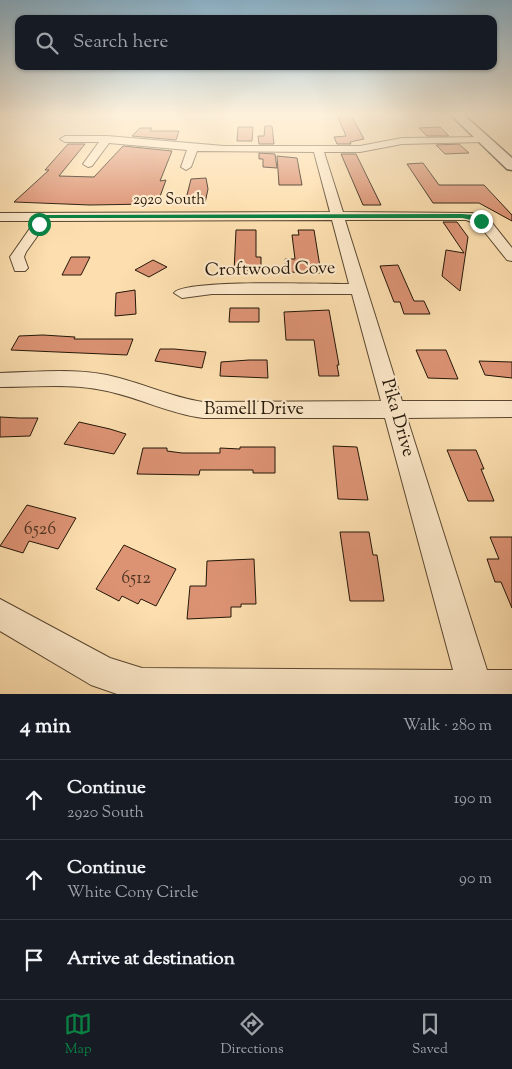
<!DOCTYPE html>
<html lang="en">
<head>
<meta charset="utf-8">
<style>
  body { margin:0; font-family:"Sorts Mill Goudy",serif; background:#20242c; color:#f1f3f6 }
  .stop { position:absolute; width:15px; height:15px; margin:-11px; border:4px solid #0b8043; border-radius:50%; background:#fff }
  .stop.end { background:#0b8043; border-color:#fff; box-shadow:0 1px 5px #0008 }
  .list { margin:0; padding:0; list-style:none }
  h2 { display:flex; justify-content:space-between; align-items:center; height:65px; margin:0; padding:0 20px; font-size:21px }
  h2 small { font-size:16px; font-weight:400; color:#9ea1a6 }
  .list li { display:grid; grid-template-columns:32px 1fr auto; gap:15px; align-items:center; box-sizing:border-box; height:80px; padding:0 20px; border-top:1px solid #363941 }
  .list b { display:block; font-size:19px; white-space:nowrap }
  .list p { margin:0; font-size:16px; white-space:nowrap; color:#9ea1a6 }
  .list em { font-size:16px; font-style:normal; color:#9ea1a6 }
  .icon { flex:none; width:28px; height:28px; fill:none; stroke:currentColor; stroke-width:2; stroke-linecap:round; stroke-linejoin:round }
  .map { position:relative; flex:none; width:512px; height:694px; overflow:hidden }
  .search { position:absolute; background:#171b24; box-shadow:0 1px 4px #0004; left:15px; right:15px; top:15px; height:55px; display:flex; align-items:center; gap:12px; box-sizing:border-box; padding:0 18px; border-radius:10px; color:#9ea1a6; font-size:19px }
  .sheet { height:305px; background:#171b24 }
  nav { display:flex; justify-content:space-around; align-items:center; box-sizing:border-box; height:70px; border-top:1px solid #363941; background:#171b24; font-size:14px; color:#9ea1a6 }
  nav a { display:grid; justify-items:center; gap:2px }
  nav .on { color:#0b8043 }
  .map>svg:first-child { display:block }
  .building { fill:#dc9374; stroke:#231608 }
  .lines { fill:none; stroke-linecap:round; stroke-linejoin:round }
  .street-casing { stroke:#5a4832; stroke-width:2 }
  .secondary-casing { stroke:#231608; stroke-width:3 }
  .street { fill:#feeacb; fill-rule:evenodd }
  .secondary { fill:#feeacb; fill-rule:evenodd }
  .route { fill:#0b8043 }
  .labels { text-anchor:middle; dominant-baseline:central; stroke-width:4.5; stroke-linejoin:round; paint-order:stroke }
  .far-street-label { font-size:15px; fill:#231608; stroke:#feeacb }
  .street-label { font-size:18px; fill:#231608; stroke:#feeacb }
  .near-number-label { font-size:18px; fill:#513523 }
</style>
</head>
<body>
<div class="map">
<svg width="512" height="694" viewBox="0 0 512 694">
  <rect width="100%" height="100%" fill="#fddfaf"/>
  <filter id="stains"><feTurbulence type="fractalNoise" baseFrequency=".004" numOctaves="4"/><feColorMatrix values="0 0 0 0 .2 0 0 0 0 .09 0 0 0 0 .02 0 0 0 .5 -.17"/></filter>
  <radialGradient id="worn" r=".72"><stop offset=".6" stop-color="#630" stop-opacity="0"/><stop offset="1" stop-color="#630" stop-opacity=".3"/></radialGradient>
  <!-- building -->
  <g class="building">
    <polygon points="337,115 351,115 364,139 350,142 351,144 337,144 334,137 346,136"/>
    <polygon points="265,126 272,126 274,144 259,144 258,136 264,136"/>
    <polygon points="238,127 253,127 252,141 237,141"/>
    <polygon points="440,127 449,136 427,136 419,128"/>
    <polygon points="140,128 152,128 150,131 179,131 176,140 132,136"/>
    <polygon points="68,144 85,144 59,176 94,177 123,146 172,151 160,181 166,180 158,202 149,202 148,204 90,205 14,202 49,170 45,170"/>
    <polygon points="459,144 469,153 445,154 436,145"/>
    <polygon points="259,153 275,154 277,168 263,167 263,159 259,159"/>
    <polygon points="341,154 356,154 381,205 363,205"/>
    <polygon points="277,156 297,158 302,185 279,185"/>
    <polygon points="423,163 439,185 484,185 512,215 512,221 479,203 433,203 407,164"/>
    <polygon points="206,178 208,189 205,203 185,203 191,179"/>
    <polygon points="443,222 457,222 468,237 460,291 442,276 446,250 464,253"/>
    <polygon points="236,230 256,230 256,257 261,257 261,270 234,272"/>
    <polygon points="298,230 314,230 321,273 286,272 285,259 295,259 292,235 299,235"/>
    <polygon points="71,257 90,257 81,275 62,275"/>
    <polygon points="153,260 167,267 149,277 135,270"/>
    <polygon points="398,265 414,301 424,301 430,314 404,314 400,302 394,302 380,266"/>
    <polygon points="135,290 136,314 115,316 116,293"/>
    <polygon points="230,308 259,308 259,322 229,322"/>
    <polygon points="329,310 339,365 337,365 339,376 319,376 314,340 286,340 284,312"/>
    <polygon points="43,335 75,337 74,339 133,339 127,355 11,350 19,336"/>
    <polygon points="160,349 174,349 206,352 202,368 155,361"/>
    <polygon points="416,350 446,350 458,379 428,378"/>
    <polygon points="249,360 267,360 268,378 220,376 221,362"/>
    <polygon points="479,361 512,362 512,378 485,375"/>
    <polygon points="0,417 19,418 38,418 30,436 0,437"/>
    <polygon points="79,422 110,429 126,434 114,454 64,444"/>
    <polygon points="333,446 357,447 368,500 338,499"/>
    <polygon points="240,447 275,447 275,473 253,473 253,470 200,470 199,475 137,474 143,448 167,448 167,451 182,453 220,453 220,448 240,449"/>
    <polygon points="447,450 476,450 484,469 481,469 494,501 468,501"/>
    <polygon points="27,505 76,518 58,549 29,541 23,553 0,546"/>
    <polygon points="340,532 369,532 373,555 377,555 384,601 350,601"/>
    <polygon points="490,537 512,537 512,608 501,582 495,582 487,559 499,559"/>
    <polygon points="124,545 176,569 156,606 141,599 138,604 122,596 119,601 96,589"/>
    <polygon points="254,559 256,604 241,604 241,607 231,607 231,617 187,619 190,586 206,586 207,561"/>
  </g>
  <g class="lines">
    <defs>
      <path id="street" d="M107 136 224 146H360L402 138 486 137V141L483 142 402 144 360 152H324L343 212 472 213 489 219 512 248V261L507 260 479 225 466 220H345L402 401H512V417L407 418 487 670H512V694H117L91 685 0 631V599L110 658 142 668 453 670 385 418H203C170 414 140 398 107 391 72 383 36 387 0 387V373C36 372 72 368 107 375 140 382 170 397 203 402L381 401 352 294H212L182 298 174 293C183 279 325 284 349 284L332 220 48 221 26 252 24 257 28 268 25 271H15L10 257 35 221H0V213L330 212 314 152 197 151 191 167 186 170 181 167 187 150 109 143 92 166 88 167 83 164 99 142H65L60 139 65 136Z"/>
      <polygon id="secondary" points="451,115 464,115 512,158 512,170 507,169"/>
    </defs>
    <!-- street casing -->
    <use href="#street" class="street-casing"/>
    <!-- secondary casing -->
    <use href="#secondary" class="secondary-casing"/>
    <!-- street -->
    <use href="#street" class="street"/>
    <!-- secondary -->
    <use href="#secondary" class="secondary"/>
  </g>
  <!-- sky -->
  <linearGradient id="sky" x2="0" y2="1"><stop stop-color="#8bb7d2"/><stop offset="0.54" stop-color="#fef1db"/><stop offset="1" stop-color="#fef1db" stop-opacity="0"/></linearGradient>
  <rect width="512" height="212" fill="url(#sky)"/>
  <!-- route -->
  <polygon class="route" points="462,214 474,215 484,221 481,222 462,218 46,218 41,225 36,224 44,215"/>
  <g class="labels">
    <!-- far-street labels -->
    <g class="far-street-label">
      <text x="169" y="200">2920 South</text>
    </g>
    <!-- street labels -->
    <g class="street-label">
      <text transform="translate(270 270) rotate(-1)">Croftwood Cove</text>
      <text x="254" y="410">Bamell Drive</text>
      <text transform="translate(397 418) rotate(74)">Pika Drive</text>
    </g>
    <!-- near-number labels -->
    <g class="near-number-label">
      <text x="40" y="530">6526</text>
      <text x="136" y="579">6512</text>
    </g>
  </g>
  <rect width="100%" height="100%" filter="url(#stains)"/>
  <rect width="100%" height="100%" fill="url(#worn)"/>
</svg>
<div class="stop" style="left:39px;top:224px"></div>
<div class="stop end" style="left:481px;top:221px"></div>
<div class="search"><svg class="icon" aria-label="search" viewBox="0 0 24 24"><circle cx="10" cy="10" r="6"/><path d="M15 15l6 6"/></svg>Search here</div>
</div>
<section class="sheet">
<h2>4 min<small>Walk · 280 m</small></h2>
<ul class="list">
<li><svg class="icon" aria-label="ahead" viewBox="0 0 24 24"><path d="M12 20V5M6 11l6-6 6 6"/></svg><div><b>Continue</b><p>2920 South</p></div><em>190 m</em></li>
<li><svg class="icon" aria-label="ahead" viewBox="0 0 24 24"><path d="M12 20V5M6 11l6-6 6 6"/></svg><div><b>Continue</b><p>White Cony Circle</p></div><em>90 m</em></li>
<li><svg class="icon" aria-label="arrive" viewBox="0 0 24 24"><path d="M6 21V4h12l-3 4 3 4H6"/></svg><div><b>Arrive at destination</b></div></li>
</ul>
</section>
<nav>
<a class="on"><svg class="icon" aria-label="map" viewBox="0 0 24 24"><path d="M3 6l6-2 6 2 6-2v14l-6 2-6-2-6 2zM9 4v14M15 6v14"/></svg>Map</a>
<a><svg class="icon" aria-label="directions" viewBox="0 0 24 24"><path d="M12 3l9 9-9 9-9-9zM9 14v-3h6M13 9l2 2-2 2"/></svg>Directions</a>
<a><svg class="icon" aria-label="saved" viewBox="0 0 24 24"><path d="M7 4h10v16l-5-4-5 4z"/></svg>Saved</a>
</nav>
</body>
</html>
